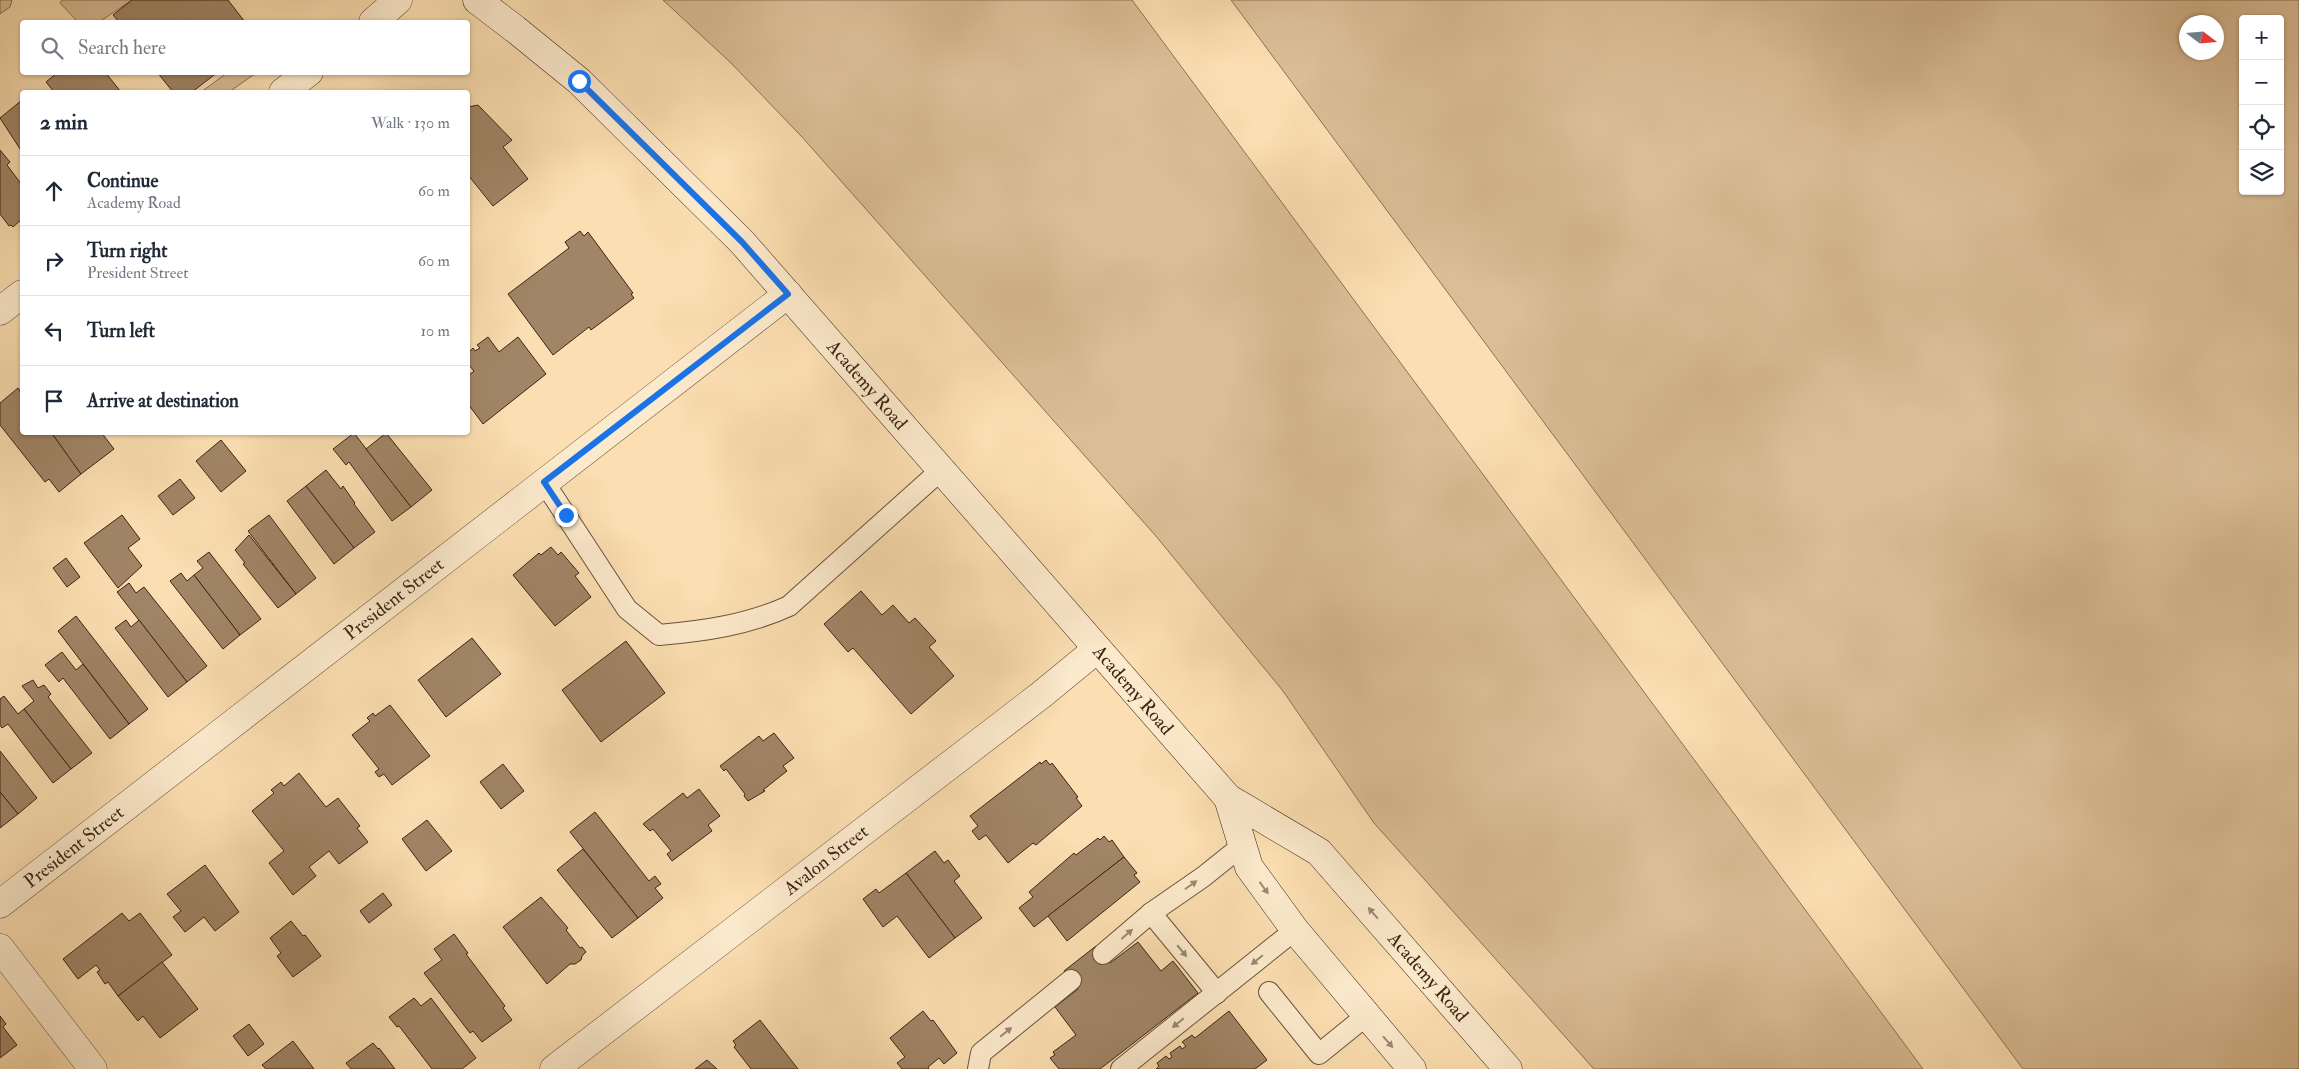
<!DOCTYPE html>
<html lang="en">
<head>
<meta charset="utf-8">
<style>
  body { margin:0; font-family:"IM FELL Double Pica",serif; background:#f2f2f3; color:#1f2937 }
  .controls { position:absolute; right:15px; top:15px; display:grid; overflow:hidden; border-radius:5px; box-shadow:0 1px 4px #0004 }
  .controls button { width:45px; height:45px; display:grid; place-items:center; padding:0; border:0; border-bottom:1px solid #e0e1e3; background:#fff; color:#1f2937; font:25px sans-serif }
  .compass { position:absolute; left:2179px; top:15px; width:45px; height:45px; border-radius:50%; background:#fff; box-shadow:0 1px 4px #0004; rotate:106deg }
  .stop { position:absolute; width:15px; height:15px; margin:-11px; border:4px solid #1a73e8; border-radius:50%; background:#fff }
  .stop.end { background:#1a73e8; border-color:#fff; box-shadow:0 1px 5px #0008 }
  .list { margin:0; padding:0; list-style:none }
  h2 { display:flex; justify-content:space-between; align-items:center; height:65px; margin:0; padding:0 20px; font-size:21px }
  h2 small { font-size:16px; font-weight:400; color:#747a83 }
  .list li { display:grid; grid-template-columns:32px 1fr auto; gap:15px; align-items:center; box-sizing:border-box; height:70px; padding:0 20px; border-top:1px solid #e0e1e3 }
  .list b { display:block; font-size:19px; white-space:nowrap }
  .list p { margin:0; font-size:16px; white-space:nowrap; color:#747a83 }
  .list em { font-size:16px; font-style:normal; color:#747a83 }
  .icon { flex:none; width:28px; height:28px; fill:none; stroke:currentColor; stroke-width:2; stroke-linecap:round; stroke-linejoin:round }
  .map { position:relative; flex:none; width:2299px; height:1069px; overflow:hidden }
  .search { position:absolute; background:#fff; box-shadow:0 1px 4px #0004; left:20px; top:20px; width:450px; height:55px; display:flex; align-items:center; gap:12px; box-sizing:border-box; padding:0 18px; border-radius:5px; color:#747a83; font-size:19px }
  .panel { position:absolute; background:#fff; box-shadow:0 1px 4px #0004; left:20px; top:90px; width:450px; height:345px; border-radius:5px }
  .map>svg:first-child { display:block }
  .green { fill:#dbbe96; stroke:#8c7155; fill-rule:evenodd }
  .building { fill:#a08566; stroke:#3d2414 }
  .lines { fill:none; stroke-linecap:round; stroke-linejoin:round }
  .lane-casing { stroke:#6c523b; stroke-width:22 }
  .street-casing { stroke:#6c523b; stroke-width:29 }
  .secondary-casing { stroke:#3d2414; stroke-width:29 }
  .lane { stroke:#fceacc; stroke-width:20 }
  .street { stroke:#fceacc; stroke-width:28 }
  .secondary { stroke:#fceacc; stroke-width:28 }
  .oneway { fill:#9c8770 }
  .route { stroke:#1a73e8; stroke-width:6 }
  .labels { text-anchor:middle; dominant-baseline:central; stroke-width:4; stroke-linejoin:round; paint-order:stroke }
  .street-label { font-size:19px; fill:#3d2414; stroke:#fceacc }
</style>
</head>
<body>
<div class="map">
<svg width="2299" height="1069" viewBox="0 0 2299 1069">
  <rect width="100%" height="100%" fill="#fbdeb1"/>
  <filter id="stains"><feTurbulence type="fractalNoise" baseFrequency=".004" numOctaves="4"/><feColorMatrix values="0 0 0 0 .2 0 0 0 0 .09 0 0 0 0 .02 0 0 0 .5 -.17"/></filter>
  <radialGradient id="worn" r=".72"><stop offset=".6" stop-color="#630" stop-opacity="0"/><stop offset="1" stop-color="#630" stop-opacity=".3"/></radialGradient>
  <!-- green -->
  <g class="green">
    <polygon points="0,0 12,0 10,7 0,14"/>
    <polygon points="62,0 132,0 99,22 78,22 60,3"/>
    <polygon points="663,0 1132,0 1923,1069 1594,1069 1374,823 1283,691 1155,535 802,137 731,63"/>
    <path d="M1231 0H2299V1069H2023ZM2243 19H2280V191H2243ZM2186 22H2216V52H2186Z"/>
    <polygon points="227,73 256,73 229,92 201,92"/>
  </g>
  <!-- building -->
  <g class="building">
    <polygon points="132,0 228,0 245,22 119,22 113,15"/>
    <polygon points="58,72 105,72 121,92 54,92 46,82"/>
    <polygon points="157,72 218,72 192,92 173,92"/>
    <polygon points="22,100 22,152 0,118"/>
    <polygon points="478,105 512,140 503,147 528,179 493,206 468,175 468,107"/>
    <polygon points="0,150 10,162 7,165 22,185 22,219 13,227 11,225 9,226 0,214"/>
    <polygon points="580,231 584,236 588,232 633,293 631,294 634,298 591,330 589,327 553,355 508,294 569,248 565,242"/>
    <polygon points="488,337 499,352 518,337 546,374 483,424 468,404 468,376 474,371 468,364 468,353 473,348 475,351 480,348 477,345"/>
    <polygon points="18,388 22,394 22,432 51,432 81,474 59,492 49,479 45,482 0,425 0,403"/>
    <polygon points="51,432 101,432 114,449 81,474"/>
    <polygon points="354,433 411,507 392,521 349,462 346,465 333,449"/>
    <polygon points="386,433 432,490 411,507 366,449"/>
    <polygon points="221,440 246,471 221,492 196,461"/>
    <polygon points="326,470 341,489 343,486 355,503 354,504 375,532 354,548 306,486"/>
    <polygon points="180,479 195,498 173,515 158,496"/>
    <polygon points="306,486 354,548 334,564 287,501"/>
    <polygon points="122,515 140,539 128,548 142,566 118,588 84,543"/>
    <polygon points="269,515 316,578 296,594 248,531"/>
    <polygon points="249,535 296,594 278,608 243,564 245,563 235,550"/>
    <polygon points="551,547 558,555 561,552 579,573 575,576 591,597 555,626 513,575 539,553 541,555"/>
    <polygon points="209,552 261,619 240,635 194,575 203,568 197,561"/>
    <polygon points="66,558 80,577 67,587 53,568"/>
    <polygon points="181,573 187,581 194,575 240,635 223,649 170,581"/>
    <polygon points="129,583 136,593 144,587 207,666 187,682 117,592"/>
    <polygon points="861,591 882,615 893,605 909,623 915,618 936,641 929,647 954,676 911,714 853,648 848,652 824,624"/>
    <polygon points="76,616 148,709 129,724 58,631"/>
    <polygon points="126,620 131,627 139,620 187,682 168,697 115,628"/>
    <polygon points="472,638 501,674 446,717 418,680"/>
    <polygon points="626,641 665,693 601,742 562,690"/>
    <polygon points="62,652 76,670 83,664 129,724 110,739 63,678 59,682 45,665"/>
    <polygon points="33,680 38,688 44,685 51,694 48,697 92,753 71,769 24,709 34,701 22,686"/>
    <polygon points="4,696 18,714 24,709 71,769 53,783 8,724 2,728 0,725 0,699"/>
    <polygon points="390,705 430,756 392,785 384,774 379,777 375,772 379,769 352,735 370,721 367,718 373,713 375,716"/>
    <polygon points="774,733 794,758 783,766 787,771 763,790 765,791 748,801 744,796 745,794 726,769 724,771 720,766 759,736 763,741"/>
    <polygon points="0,751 37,798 18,814 0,792"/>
    <polygon points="1046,760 1050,765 1052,763 1078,797 1076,798 1082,806 1036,845 1033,843 1008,863 986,835 979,840 972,831 978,826 970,816 1040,762 1041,764"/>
    <polygon points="503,764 524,791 501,809 480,782"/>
    <polygon points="299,773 326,807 338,798 360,826 357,828 368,842 339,864 329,851 309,867 316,876 293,895 269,863 284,851 252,811 274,793 271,790 281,782 284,786"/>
    <polygon points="699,789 720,816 708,825 712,831 672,861 667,854 671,851 653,829 650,831 643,824 683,793 687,798"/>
    <polygon points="0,792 18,814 0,828"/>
    <polygon points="595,812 649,881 655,876 661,884 655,888 663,898 638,918 570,832"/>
    <polygon points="427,820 452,851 426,871 402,839"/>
    <polygon points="1104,836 1109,842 1112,840 1124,857 1034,927 1019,908 1033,897 1029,892 1074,853 1076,855 1098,838 1100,840"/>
    <polygon points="583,849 638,918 612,938 557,870"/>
    <polygon points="935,851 944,863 948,860 960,876 954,881 982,918 955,938 906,873"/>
    <polygon points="1124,857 1137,873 1134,875 1140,882 1067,941 1048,916"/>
    <polygon points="205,865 239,912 215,931 204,917 185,932 173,917 181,911 167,894"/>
    <polygon points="906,873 955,938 929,958 897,916 883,927 863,899 876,889 879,893"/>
    <polygon points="383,893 392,905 369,923 360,911"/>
    <polygon points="541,897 568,928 566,930 580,948 582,947 586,952 582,956 581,960 575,964 570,964 547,984 503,927"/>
    <polygon points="122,913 129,921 140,913 172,955 118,996 108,982 105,984 97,972 100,970 96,965 78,979 63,959"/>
    <polygon points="291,921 303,936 305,935 321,956 293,977 277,956 281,953 270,938"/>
    <polygon points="454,934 468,953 466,954 505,1006 503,1008 512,1020 482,1042 473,1031 470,1033 424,973 442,960 434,949"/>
    <polygon points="1138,942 1161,971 1173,961 1198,993 1100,1069 1059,1069 1050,1058 1055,1055 1053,1052 1076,1035 1055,1007 1078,989 1064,971 1096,946 1110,963"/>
    <polygon points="162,962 198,1009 160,1038 143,1016 138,1021 118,996"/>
    <polygon points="414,998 421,1006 431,998 476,1058 462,1069 432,1069 399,1026 397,1027 389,1017"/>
    <polygon points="923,1011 931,1021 933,1020 957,1053 944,1064 939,1058 928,1067 929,1069 902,1069 897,1063 905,1057 890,1038"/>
    <polygon points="1229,1011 1267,1060 1255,1069 1156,1069 1159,1066 1157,1063 1166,1056 1169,1059 1172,1057 1170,1053 1180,1046 1182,1049 1186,1046 1182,1042 1192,1035 1195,1038"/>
    <polygon points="0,1016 6,1024 3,1027 17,1045 0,1058"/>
    <polygon points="760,1020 798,1069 751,1069 734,1047 736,1045 733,1041"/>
    <polygon points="249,1024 264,1044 248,1056 233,1036"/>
    <polygon points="293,1041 314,1069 266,1069 262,1065"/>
    <polygon points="373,1043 378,1049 379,1048 395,1069 351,1069 346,1063"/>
    <polygon points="707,1060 717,1069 695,1069"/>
  </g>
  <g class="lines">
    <defs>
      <g id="lane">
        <path d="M544 482 627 609 659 635C704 631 748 625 789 606L941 470"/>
        <polyline points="1151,913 1217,993"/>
        <polyline points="1103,954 1151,913 1203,877 1243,845"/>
        <polyline points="1269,992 1319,1054 1366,1016"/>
        <polyline points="978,1069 981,1053 1071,980"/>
        <polyline points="1121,1069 1295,930"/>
      </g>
      <g id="street">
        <polyline points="373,22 398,0"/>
        <polyline points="283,92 309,72"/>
        <polyline points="0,311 22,294"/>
        <polyline points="0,904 788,294"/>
        <polyline points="0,948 93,1069"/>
        <polyline points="554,1069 1041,695 1097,649"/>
      </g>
      <g id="secondary">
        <polyline points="477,0 515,29 579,81 742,242 1228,798 1319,852 1508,1069"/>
        <polyline points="1228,798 1249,867 1295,930 1412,1069"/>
      </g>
    </defs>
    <!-- lane casing -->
    <use href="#lane" class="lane-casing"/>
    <!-- street casing -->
    <use href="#street" class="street-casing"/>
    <!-- secondary casing -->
    <use href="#secondary" class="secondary-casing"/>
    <!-- lane -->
    <use href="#lane" class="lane"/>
    <!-- street -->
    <use href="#street" class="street"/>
    <!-- secondary -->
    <use href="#secondary" class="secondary"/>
  </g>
  <!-- one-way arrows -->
  <defs><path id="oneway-solid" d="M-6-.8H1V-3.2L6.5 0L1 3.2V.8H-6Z" transform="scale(1.25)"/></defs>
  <g class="oneway">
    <use href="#oneway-solid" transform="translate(1191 885) rotate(-35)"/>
    <use href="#oneway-solid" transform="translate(1264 888) rotate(54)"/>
    <use href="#oneway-solid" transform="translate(1373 913) rotate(-131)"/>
    <use href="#oneway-solid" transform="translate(1127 934) rotate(-41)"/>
    <use href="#oneway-solid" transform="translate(1182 951) rotate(50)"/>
    <use href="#oneway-solid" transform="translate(1257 960) rotate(141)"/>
    <use href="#oneway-solid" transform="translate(1178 1023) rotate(141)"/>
    <use href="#oneway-solid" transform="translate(1006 1032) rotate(-39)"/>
    <use href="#oneway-solid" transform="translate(1388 1042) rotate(49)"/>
  </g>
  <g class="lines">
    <!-- route -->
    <polyline class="route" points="566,515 544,482 788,294 742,242 579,81"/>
  </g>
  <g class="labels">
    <!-- street labels -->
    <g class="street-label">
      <text transform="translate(867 385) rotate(49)">Academy Road</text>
      <text transform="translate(394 599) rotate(-38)">President Street</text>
      <text transform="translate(1133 690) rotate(49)">Academy Road</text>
      <text transform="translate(74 847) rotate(-38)">President Street</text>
      <text transform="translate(826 860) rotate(-38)">Avalon Street</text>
      <text transform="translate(1428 977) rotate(49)">Academy Road</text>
    </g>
  </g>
  <rect width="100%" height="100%" filter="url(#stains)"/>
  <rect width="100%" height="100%" fill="url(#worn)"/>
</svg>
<div class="controls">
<button>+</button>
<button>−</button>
<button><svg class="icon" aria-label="locate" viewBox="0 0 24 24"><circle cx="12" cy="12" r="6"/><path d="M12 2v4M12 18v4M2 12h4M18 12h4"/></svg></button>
<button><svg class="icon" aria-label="layers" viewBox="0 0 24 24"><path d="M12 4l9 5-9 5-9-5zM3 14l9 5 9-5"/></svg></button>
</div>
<svg class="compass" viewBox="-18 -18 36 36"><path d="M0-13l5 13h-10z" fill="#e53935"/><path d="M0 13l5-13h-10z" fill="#747a83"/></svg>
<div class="stop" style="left:579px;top:81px"></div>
<div class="stop end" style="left:566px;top:515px"></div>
<div class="search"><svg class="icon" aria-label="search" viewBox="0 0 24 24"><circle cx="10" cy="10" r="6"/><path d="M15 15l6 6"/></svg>Search here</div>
<section class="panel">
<h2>2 min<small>Walk · 130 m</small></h2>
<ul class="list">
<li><svg class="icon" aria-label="ahead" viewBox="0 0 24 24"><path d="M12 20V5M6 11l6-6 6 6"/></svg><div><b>Continue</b><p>Academy Road</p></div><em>60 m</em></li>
<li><svg class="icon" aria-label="right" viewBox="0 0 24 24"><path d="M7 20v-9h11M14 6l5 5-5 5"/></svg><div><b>Turn right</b><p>President Street</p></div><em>60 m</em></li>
<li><svg class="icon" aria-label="left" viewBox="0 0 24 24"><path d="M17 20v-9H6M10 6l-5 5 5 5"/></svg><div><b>Turn left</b></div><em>10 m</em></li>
<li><svg class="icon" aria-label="arrive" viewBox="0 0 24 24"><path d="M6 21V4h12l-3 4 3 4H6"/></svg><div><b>Arrive at destination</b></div></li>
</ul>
</section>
</div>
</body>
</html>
